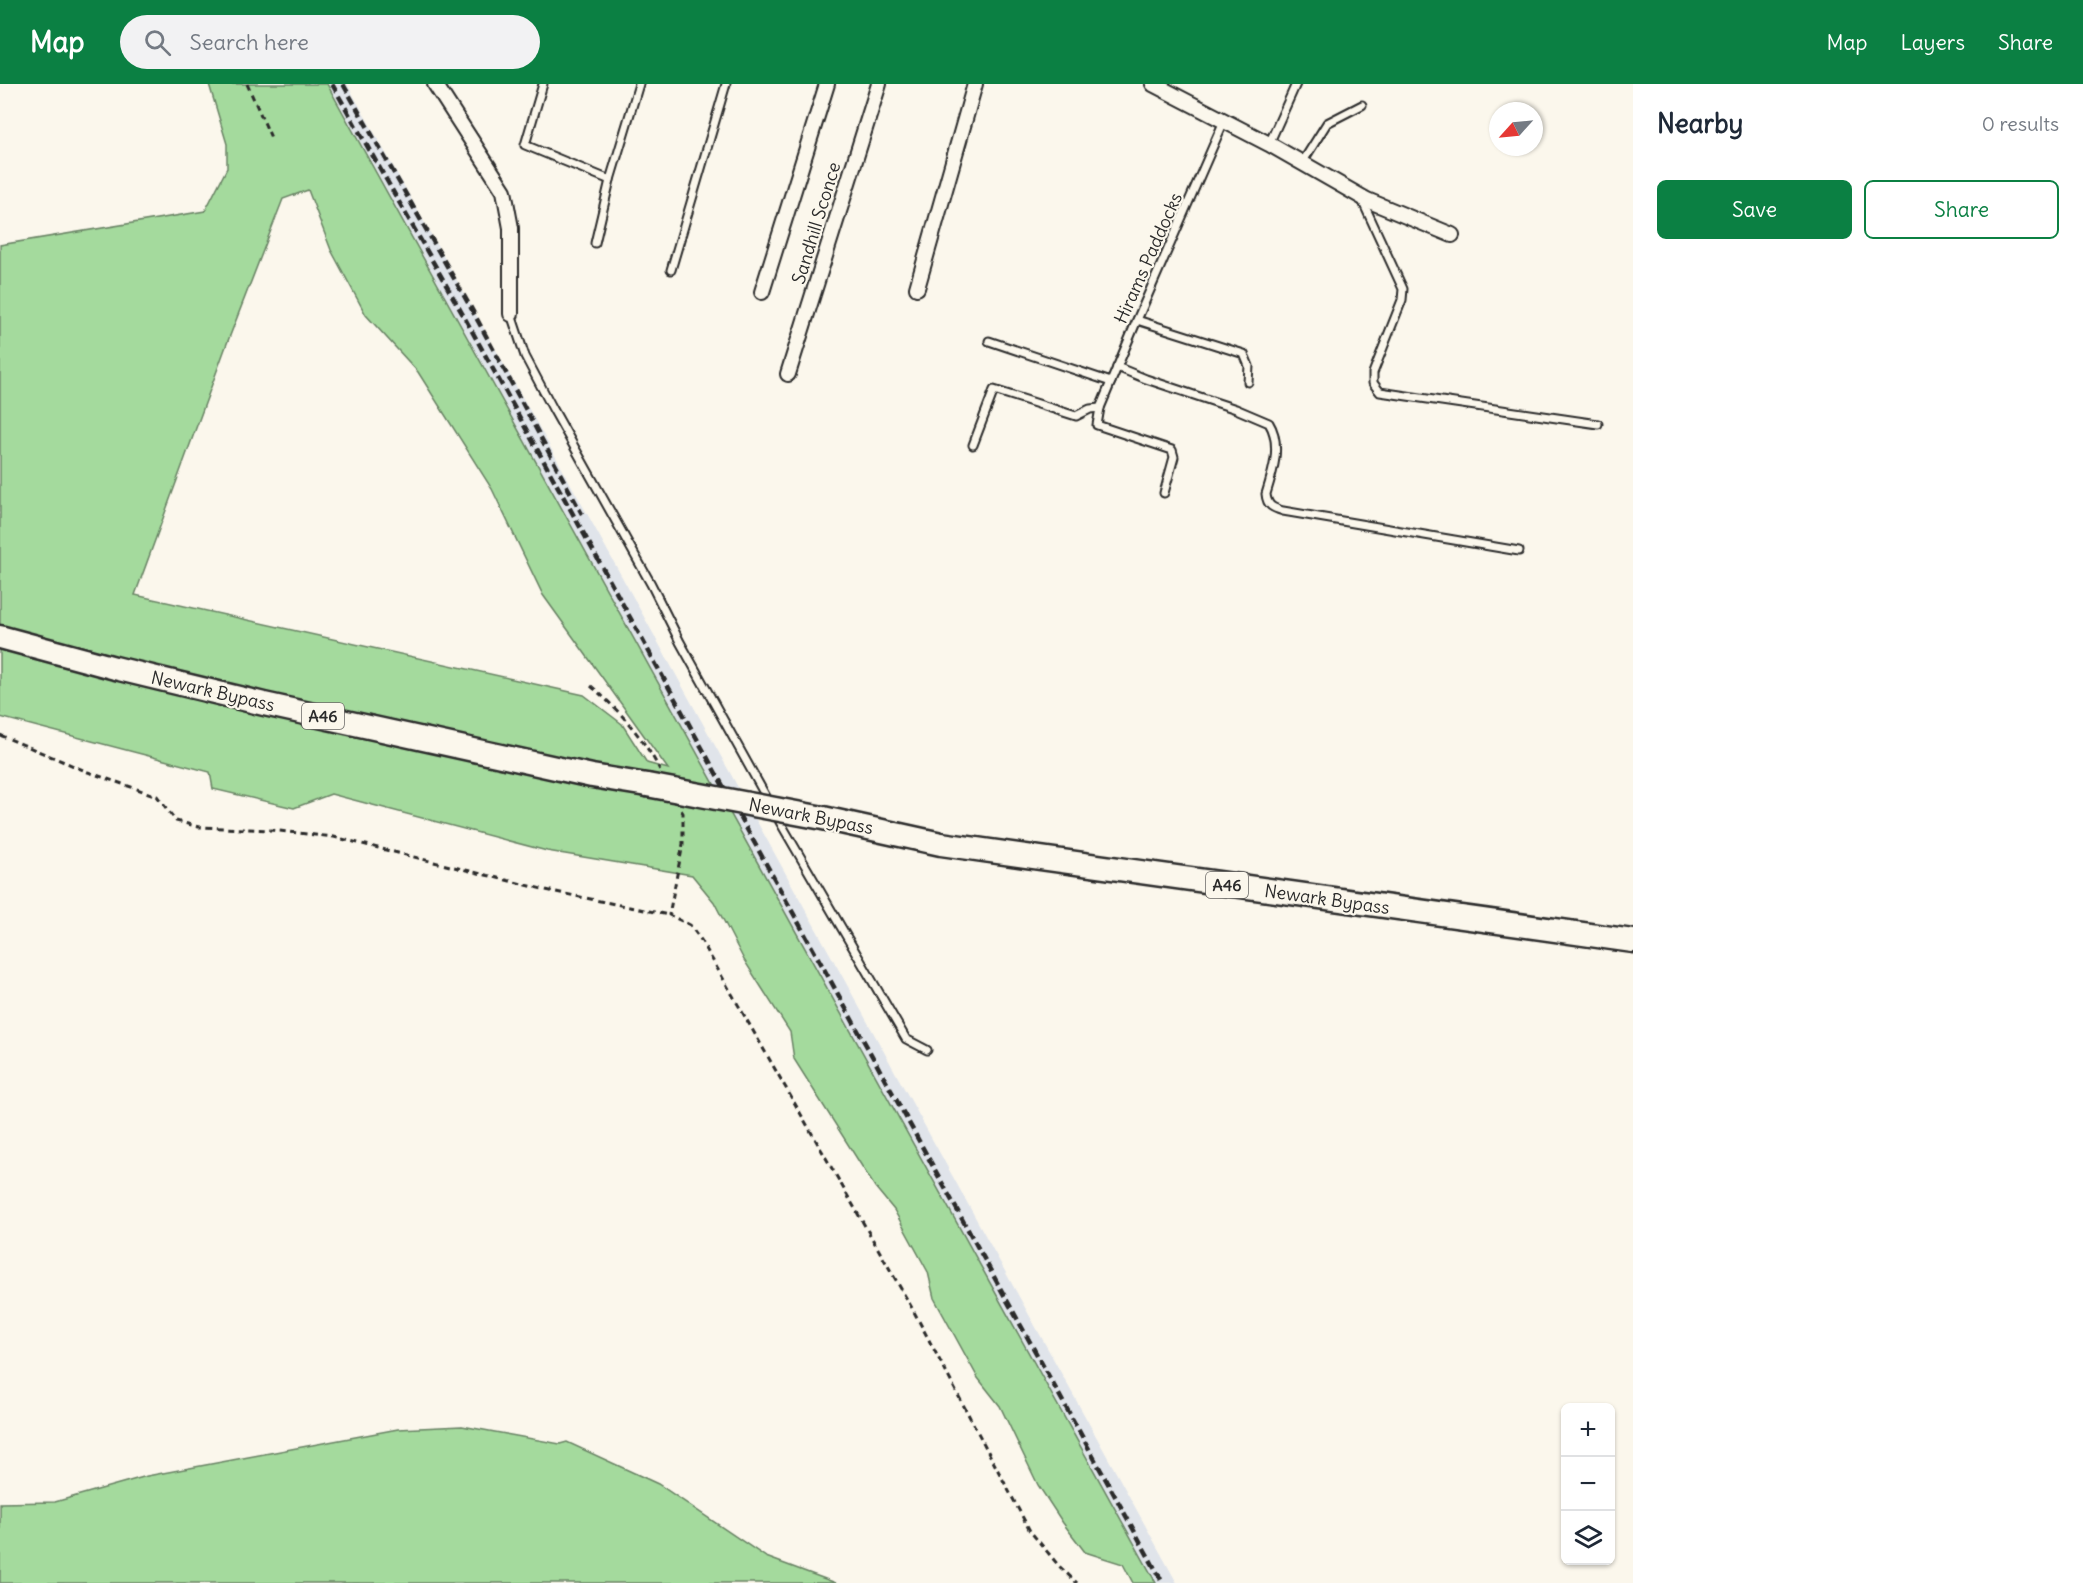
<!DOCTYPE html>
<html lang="en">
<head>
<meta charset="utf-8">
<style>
  body { margin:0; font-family:Delius,sans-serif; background:#f2f2f3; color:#1f2937 }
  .controls { position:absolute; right:18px; bottom:18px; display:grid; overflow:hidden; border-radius:9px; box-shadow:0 2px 4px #0004 }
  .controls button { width:54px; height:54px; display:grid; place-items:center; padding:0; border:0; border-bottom:2px solid #e0e1e3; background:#fff; color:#1f2937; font:30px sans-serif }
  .compass { position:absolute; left:1489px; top:18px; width:54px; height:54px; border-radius:50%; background:#fff; box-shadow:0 2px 4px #0004; rotate:243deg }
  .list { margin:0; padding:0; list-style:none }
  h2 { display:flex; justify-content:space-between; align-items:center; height:78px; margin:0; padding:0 24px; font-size:26px }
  h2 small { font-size:20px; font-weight:400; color:#747a83 }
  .actions { display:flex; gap:12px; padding:18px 24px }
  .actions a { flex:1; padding:14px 0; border:2px solid #0b8043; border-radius:9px; text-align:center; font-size:21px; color:#0b8043 }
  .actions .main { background:#0b8043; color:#fff }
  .icon { flex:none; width:33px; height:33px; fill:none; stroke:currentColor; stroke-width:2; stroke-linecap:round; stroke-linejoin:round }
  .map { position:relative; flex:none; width:1633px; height:1499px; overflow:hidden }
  header { display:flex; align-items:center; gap:36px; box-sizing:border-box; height:84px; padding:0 30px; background:#0b8043; color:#fff }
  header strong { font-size:28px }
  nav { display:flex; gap:33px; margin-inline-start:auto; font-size:21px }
  .search { width:420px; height:54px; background:#f2f2f3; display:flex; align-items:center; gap:15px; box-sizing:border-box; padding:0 21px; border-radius:33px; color:#747a83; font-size:22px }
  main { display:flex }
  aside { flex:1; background:#fff }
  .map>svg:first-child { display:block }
  .built { fill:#e0e4ea }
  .green { fill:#a4da9d; stroke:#688264; stroke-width:1.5; fill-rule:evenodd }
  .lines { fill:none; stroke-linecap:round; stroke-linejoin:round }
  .service-casing { stroke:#2b2b2b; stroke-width:11 }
  .minor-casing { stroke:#2b2b2b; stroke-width:18 }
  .trunk-casing { stroke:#2b2b2b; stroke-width:27 }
  .path { stroke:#2b2b2b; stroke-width:3; stroke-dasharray:6 4.5; stroke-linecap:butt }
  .service { stroke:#fbf7ec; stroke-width:7 }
  .minor { stroke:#fbf7ec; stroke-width:14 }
  .trunk { stroke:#fbf7ec; stroke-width:22 }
  .rail { stroke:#2b2b2b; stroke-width:4.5; stroke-dasharray:9 4.5; stroke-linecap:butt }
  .trunk-bridge-casing { stroke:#2b2b2b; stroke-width:27; stroke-linecap:butt }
  .trunk-bridge { stroke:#fbf7ec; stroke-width:22 }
  .labels { text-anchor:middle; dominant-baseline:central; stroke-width:4.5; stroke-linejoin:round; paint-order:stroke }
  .shield { fill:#fbf7ec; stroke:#696865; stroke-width:1.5 }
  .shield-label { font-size:16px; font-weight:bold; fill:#2b2b2b }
  .street-label { font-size:18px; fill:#2b2b2b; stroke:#fbf7ec }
</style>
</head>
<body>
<header>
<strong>Map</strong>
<div class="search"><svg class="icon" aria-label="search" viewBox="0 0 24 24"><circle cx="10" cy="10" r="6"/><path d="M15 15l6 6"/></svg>Search here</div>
<nav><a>Map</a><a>Layers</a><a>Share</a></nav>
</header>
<main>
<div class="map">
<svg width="1633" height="1499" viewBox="0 0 1633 1499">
  <rect width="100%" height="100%" fill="#fbf7ec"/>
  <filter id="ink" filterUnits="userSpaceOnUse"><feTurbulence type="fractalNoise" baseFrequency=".0167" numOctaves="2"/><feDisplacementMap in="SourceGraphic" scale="12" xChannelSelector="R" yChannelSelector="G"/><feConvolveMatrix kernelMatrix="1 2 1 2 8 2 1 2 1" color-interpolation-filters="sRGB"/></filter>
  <g filter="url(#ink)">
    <!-- built -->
    <polygon class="built" points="328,0 347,0 558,377 1177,1499 1156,1499"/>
    <!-- green -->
    <g class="green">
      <path d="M209 0H327L1156 1499H1133L1123 1480 1085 1468 1063 1439 1038 1401 1000 1322 978 1294 934 1214 928 1188 894 1126 875 1103 794 975 790 948 744 876 714 818 692 791 547 767 331 710 294 724 213 705 210 688 0 633V161L205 127 227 84V60ZM308 106 331 166 366 231 418 288 492 405 543 511 668 685 647 679 622 640 584 611 135 511 226 262 283 115Z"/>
      <polygon points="462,1342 560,1360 567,1358 658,1400 766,1473 836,1499 0,1499 0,1419 55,1418 147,1392 398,1345"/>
    </g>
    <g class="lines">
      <defs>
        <g id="service">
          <polyline points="543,0 525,61 610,96 639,0"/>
          <polyline points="1269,60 1296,0"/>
          <polyline points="1302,79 1327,39 1362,21"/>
          <polyline points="1362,116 1403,205 1402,216 1373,289 1373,299 1380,308 1598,340"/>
          <polyline points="595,159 610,96"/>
          <polyline points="671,186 726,0"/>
          <polyline points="511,230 525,272 553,325 651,500 680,558 769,718"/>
          <polyline points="1137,236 1244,270 1249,282 1248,298"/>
          <polyline points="989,257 1111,298"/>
          <path d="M1117 283 1146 295 1236 325 1269 339C1282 360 1273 388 1266 410 1267 422 1273 424 1283 427L1519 467"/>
          <polyline points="973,361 994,306 1076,332 1090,325 1100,324"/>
          <polyline points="1164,409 1174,373 1172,366 1097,341 1100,324 1137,236 1224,37"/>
          <polyline points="776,731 906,955 927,966"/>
        </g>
        <g id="minor">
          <polyline points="435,0 504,107 511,144 511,230"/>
          <polyline points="1153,0 1269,60 1367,116 1452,151"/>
          <polyline points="917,204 975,0"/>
          <polyline points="762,208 827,0"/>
          <polyline points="788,290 879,0"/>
        </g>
        <g id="trunk">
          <polyline points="0,553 115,584 264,620 592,692 647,701"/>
          <polyline points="823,734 941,760 1633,857"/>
        </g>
      </defs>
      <!-- service casing -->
      <use href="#service" class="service-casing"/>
      <!-- minor casing -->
      <use href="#minor" class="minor-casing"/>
      <!-- trunk casing -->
      <use href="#trunk" class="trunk-casing"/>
      <!-- path -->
      <g class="path">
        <polyline points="247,0 272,56"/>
        <path d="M591 602C619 626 643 653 660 686"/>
        <polyline points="0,651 88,688 157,712 176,737 199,743 270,746 334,753 546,806 669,831"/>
        <polyline points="681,726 683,729 683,760 669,831 690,841 701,856 912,1224 1030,1447 1059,1482 1077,1499"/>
      </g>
      <!-- service -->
      <use href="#service" class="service"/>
      <!-- minor -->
      <use href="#minor" class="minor"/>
      <!-- trunk -->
      <use href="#trunk" class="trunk"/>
      <!-- rail -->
      <g class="rail">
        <polyline points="332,0 462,229 1163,1499"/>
        <polyline points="343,0 471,224 582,430"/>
      </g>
      <defs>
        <polyline id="trunk-bridge" points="647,701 823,734"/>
      </defs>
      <!-- trunk-bridge casing -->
      <use href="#trunk-bridge" class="trunk-bridge-casing"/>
      <!-- trunk-bridge -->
      <use href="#trunk-bridge" class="trunk-bridge"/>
    </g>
  </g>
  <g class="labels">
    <!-- shield labels -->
    <g class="shield">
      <rect x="302" y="619" width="42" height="26" rx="4.5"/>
      <rect x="1206" y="788" width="42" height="26" rx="4.5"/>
    </g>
    <g class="shield-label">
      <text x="323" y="632">A46</text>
      <text x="1227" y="801">A46</text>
    </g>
    <!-- street labels -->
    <g class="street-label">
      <text transform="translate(816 139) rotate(-73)">Sandhill Sconce</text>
      <text transform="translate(1148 174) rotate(-66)">Hirams Paddocks</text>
      <text transform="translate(213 607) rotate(13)">Newark Bypass</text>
      <text transform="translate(811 732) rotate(11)">Newark Bypass</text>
      <text transform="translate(1327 815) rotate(8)">Newark Bypass</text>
    </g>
  </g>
</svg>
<div class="controls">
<button>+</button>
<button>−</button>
<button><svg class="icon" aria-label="layers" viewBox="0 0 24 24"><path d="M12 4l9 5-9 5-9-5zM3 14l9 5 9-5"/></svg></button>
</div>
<svg class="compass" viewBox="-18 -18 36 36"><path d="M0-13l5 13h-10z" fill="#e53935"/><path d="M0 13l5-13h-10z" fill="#747a83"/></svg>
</div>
<aside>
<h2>Nearby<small>0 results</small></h2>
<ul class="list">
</ul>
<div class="actions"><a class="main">Save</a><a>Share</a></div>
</aside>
</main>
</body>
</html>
